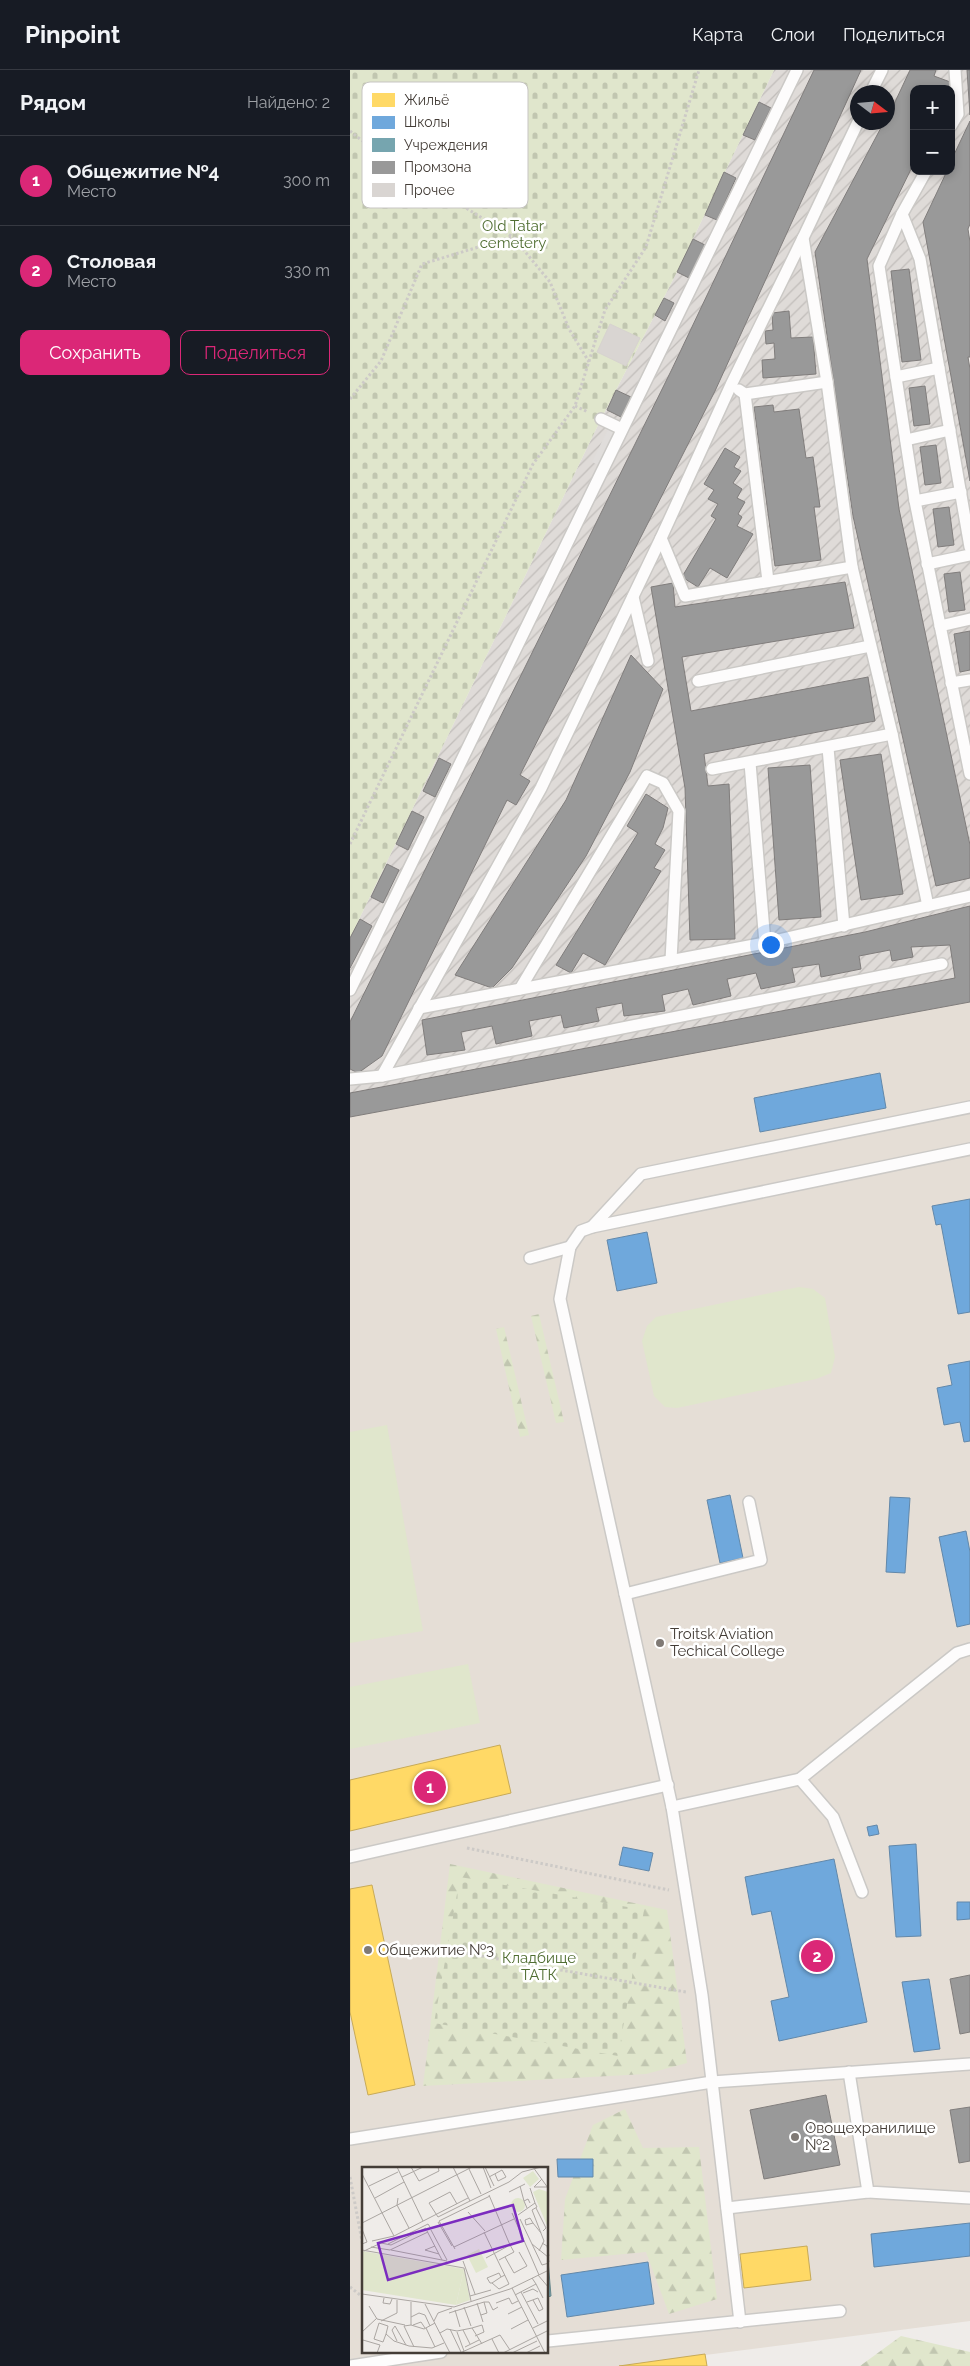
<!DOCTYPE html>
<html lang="ru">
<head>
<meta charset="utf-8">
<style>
  body { margin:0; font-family:Raleway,sans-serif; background:#242831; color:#f1f3f6 }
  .controls { position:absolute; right:15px; top:15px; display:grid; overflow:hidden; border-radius:10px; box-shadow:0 2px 8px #0003 }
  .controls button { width:45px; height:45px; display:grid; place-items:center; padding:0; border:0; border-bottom:1px solid #363941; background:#171b24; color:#f1f3f6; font:25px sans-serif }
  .compass { position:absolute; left:500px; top:15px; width:45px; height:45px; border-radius:50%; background:#171b24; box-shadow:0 2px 8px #0003; rotate:106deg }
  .you { position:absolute; left:420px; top:874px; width:18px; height:18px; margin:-12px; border:4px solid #fff; border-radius:50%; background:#1a73e8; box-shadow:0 0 0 8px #1a73e833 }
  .badge { display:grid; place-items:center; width:32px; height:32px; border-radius:50%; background:#db2777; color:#fff; font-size:16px; font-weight:700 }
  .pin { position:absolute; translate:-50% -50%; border:2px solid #fff; box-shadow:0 1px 5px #0006 }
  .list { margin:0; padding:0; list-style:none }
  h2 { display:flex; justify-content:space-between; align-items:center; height:65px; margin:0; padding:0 20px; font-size:21px }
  h2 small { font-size:16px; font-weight:400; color:#9ea1a6 }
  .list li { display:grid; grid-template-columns:32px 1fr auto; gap:15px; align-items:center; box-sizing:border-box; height:90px; padding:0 20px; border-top:1px solid #363941 }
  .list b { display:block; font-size:19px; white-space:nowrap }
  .list p { margin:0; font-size:16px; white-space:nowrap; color:#9ea1a6 }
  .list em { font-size:16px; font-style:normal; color:#9ea1a6 }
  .actions { display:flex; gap:10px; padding:15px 20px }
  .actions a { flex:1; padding:11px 0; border:1px solid #db2777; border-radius:10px; text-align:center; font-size:18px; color:#db2777 }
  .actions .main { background:#db2777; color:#fff }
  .map { position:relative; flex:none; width:620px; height:2296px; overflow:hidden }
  header { display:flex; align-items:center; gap:30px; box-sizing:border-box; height:70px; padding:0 25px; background:#171b24; border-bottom:1px solid #363941 }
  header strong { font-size:24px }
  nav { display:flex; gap:28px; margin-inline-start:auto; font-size:18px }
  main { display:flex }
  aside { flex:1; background:#171b24 }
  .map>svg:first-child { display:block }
  .industrial { fill:url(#industrial-furrows); fill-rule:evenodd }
  .education { fill:#e5ded6; fill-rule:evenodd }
  .green { fill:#e0e6cc }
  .forest { fill:url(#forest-firs) }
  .cemetery { fill:url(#cemetery-stones) }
  .parking { fill:#e0dddb }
  .homes { fill:#ffd966; stroke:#c7aa58 }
  .schools { fill:#6fa8dc; stroke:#6288aa }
  .public { fill:#76a5af; stroke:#67868b }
  .industry { fill:#999; stroke:#807d7c }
  .building { fill:#d9d5d2; stroke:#d7d3cf }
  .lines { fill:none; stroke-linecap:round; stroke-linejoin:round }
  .lane-casing { stroke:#cbc9c6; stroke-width:14 }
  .path { stroke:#cdcac7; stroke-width:3; stroke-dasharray:2.5 2.5; stroke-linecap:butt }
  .lane { stroke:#fdfcfc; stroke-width:11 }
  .poi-dot { fill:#807a75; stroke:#fff; stroke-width:2 }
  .labels { text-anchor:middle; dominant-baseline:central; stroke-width:5; stroke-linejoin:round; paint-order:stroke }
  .park-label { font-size:15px; fill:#506e32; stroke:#fff }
  .poi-label { font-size:15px; fill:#443d37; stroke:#fff; text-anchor:start }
  .inset-road { fill:none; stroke:#aba6a2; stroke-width:1 }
  .view { fill:#7b2cbf; fill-opacity:0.15; stroke:#7b2cbf; stroke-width:2.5 }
  .inset-edge { fill:none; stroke:#443d37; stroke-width:2.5 }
  .key { fill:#fff; stroke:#c7c5c3; stroke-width:1 }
  .key-label { font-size:14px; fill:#443d37 }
</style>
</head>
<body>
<header>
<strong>Pinpoint</strong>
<nav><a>Карта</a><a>Слои</a><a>Поделиться</a></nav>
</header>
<main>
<aside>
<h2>Рядом<small>Найдено: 2</small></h2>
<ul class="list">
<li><span class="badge">1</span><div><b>Общежитие №4</b><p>Место</p></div><em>300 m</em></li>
<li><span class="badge">2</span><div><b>Столовая</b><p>Место</p></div><em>330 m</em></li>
</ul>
<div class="actions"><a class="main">Сохранить</a><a>Поделиться</a></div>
</aside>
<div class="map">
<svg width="620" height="2296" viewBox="0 0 620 2296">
  <defs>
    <pattern id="industrial-furrows" width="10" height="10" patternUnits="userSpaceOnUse" patternTransform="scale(1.25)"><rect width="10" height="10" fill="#dfdbd8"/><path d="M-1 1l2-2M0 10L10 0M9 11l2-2" fill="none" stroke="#c1bdba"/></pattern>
    <pattern id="forest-firs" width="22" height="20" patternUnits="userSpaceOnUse" patternTransform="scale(1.25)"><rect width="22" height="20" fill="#e0e6cc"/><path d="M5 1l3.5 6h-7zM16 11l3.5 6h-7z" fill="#c1c6b0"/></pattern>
    <pattern id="cemetery-stones" width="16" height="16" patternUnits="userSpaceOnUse" patternTransform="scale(1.25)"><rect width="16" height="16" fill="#e0e6cc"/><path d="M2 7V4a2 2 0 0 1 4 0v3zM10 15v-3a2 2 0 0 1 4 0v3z" fill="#c1c6b0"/></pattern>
  </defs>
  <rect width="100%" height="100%" fill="#efece9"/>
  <!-- industrial -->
  <path class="industrial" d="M424 0H620V154L618 159 620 172V287L618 288 620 299V932L0 1047V868L251 349 327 202ZM564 19H601V101H564ZM508 22H538V52H508Z"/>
  <!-- education -->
  <path class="education" d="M620 932V2251L269 2296H0V1047ZM14 2098H198V2282H14Z"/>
  <!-- green -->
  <g class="green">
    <polygon points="449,1217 463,1219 475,1228 485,1287 481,1303 466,1309 327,1338 315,1337 304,1326 292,1271 297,1256 306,1247"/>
    <polygon points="37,1355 73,1561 0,1573 0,1362"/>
    <polygon points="118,1594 130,1653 0,1679 0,1617"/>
  </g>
  <!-- forest -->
  <g class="forest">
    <polygon points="189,1244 214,1352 206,1353 181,1246"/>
    <polygon points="154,1257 179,1365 170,1367 146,1259"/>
    <polygon points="100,1794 317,1840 337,1993 296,2004 73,2016"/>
    <polygon points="275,2039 293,2078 349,2077 367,2229 319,2244 296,2182 211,2190 215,2129 243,2055"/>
    <polygon points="551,2266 620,2282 620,2296 510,2296"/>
  </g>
  <!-- cemetery -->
  <g class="cemetery">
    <polygon points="0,0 424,0 327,202 251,349 0,868"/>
    <polygon points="110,1807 294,1840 268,1986 84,1953"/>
  </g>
  <!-- parking -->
  <polygon class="parking" points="259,357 268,361 252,397 242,392"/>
  <!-- homes -->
  <g class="homes">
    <polygon points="150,1675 161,1723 0,1761 0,1710"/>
    <polygon points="22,1815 65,2015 18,2025 0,1942 0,1819"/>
    <polygon points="457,2176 461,2210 394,2218 390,2184"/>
    <polygon points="355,2284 357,2296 269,2296"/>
  </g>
  <!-- schools -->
  <g class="schools">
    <polygon points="530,1003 536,1038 410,1062 404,1028"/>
    <polygon points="620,1129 620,1242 608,1244 591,1154 586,1155 582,1136"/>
    <polygon points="297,1162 307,1213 267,1221 257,1170"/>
    <polygon points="620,1291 620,1371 614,1372 610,1352 594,1355 587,1318 602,1315 598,1295"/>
    <polygon points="380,1425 393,1488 370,1493 357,1430"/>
    <polygon points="540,1427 560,1428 555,1503 536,1502"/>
    <polygon points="616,1461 620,1482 620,1554 607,1557 589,1467"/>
    <polygon points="527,1755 529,1764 519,1766 517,1757"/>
    <polygon points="566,1774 571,1866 546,1867 539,1776"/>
    <polygon points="273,1777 303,1783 299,1801 269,1795"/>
    <polygon points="484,1789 517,1952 429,1971 421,1931 439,1927 421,1841 402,1845 395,1807"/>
    <polygon points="607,1832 620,1832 620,1849 607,1850"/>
    <polygon points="579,1909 590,1979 564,1982 552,1912"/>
    <polygon points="207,2089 243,2089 243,2107 208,2107"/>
    <polygon points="620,2153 620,2186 524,2197 521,2164"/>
    <polygon points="298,2192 304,2234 217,2247 211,2205"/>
  </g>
  <!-- public -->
  <polygon class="public" points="198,2190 201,2226 198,2227"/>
  <!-- industry -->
  <g class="industry">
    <polygon points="464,0 511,0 365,321 170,705 180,711 166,735 157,730 32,986 8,1003 0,999 0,952 322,299"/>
    <polygon points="560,0 586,0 584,6 603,13 600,19 564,19 564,93 517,189 549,439 620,775 620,808 586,816 503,446 465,182 534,52 538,52 538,47"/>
    <polygon points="617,0 620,0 620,45"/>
    <polygon points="409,32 421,38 405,70 393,65"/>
    <polygon points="620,51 620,154 618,159 620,172 620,287 618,287 620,299 620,411 573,152 597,101 601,101 601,91"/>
    <polygon points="374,102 386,108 367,150 355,145"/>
    <polygon points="343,169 355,175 339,208 327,202"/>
    <polygon points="559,199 571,290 552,292 541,201"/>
    <polygon points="314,228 324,233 315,251 305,245"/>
    <polygon points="439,241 441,268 463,267 466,304 413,308 412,290 425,289 424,273 416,274 415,261 423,260 422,243"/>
    <polygon points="575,316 580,354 564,356 559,318"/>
    <polygon points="266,320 281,327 271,347 257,340"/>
    <polygon points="423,335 424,342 449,339 456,388 463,387 470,437 464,437 471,490 425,496 404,337"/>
    <polygon points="586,375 591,413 575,415 570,377"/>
    <polygon points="375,378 390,387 384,397 391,401 383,413 392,419 387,428 395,432 388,444 392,447 387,456 403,464 377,508 360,498 348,517 332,507 366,449 361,446 368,434 358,429 364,420 354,414"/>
    <polygon points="599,437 604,475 588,477 583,439"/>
    <polygon points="610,502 615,540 599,542 594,504"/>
    <polygon points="495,512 504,558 332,587 341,641 518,607 525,651 354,684 358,716 379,714 385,869 340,870 335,718 301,517 323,513 325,537"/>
    <polygon points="620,561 620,600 610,602 604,564"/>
    <polygon points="281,585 313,619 280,702 236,786 162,898 142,918 105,905 216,730"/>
    <polygon points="531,684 553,824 511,830 490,690"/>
    <polygon points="89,688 101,694 85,727 73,721"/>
    <polygon points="460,695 471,847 429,850 418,698"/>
    <polygon points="296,724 318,738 313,758 305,774 315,780 304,798 311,801 255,895 233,883 221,903 206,895 288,763 277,756"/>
    <polygon points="62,741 74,747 58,780 46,774"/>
    <polygon points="37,794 49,800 33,833 21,827"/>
    <polygon points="620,836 620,932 0,1047 0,1023 605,908 600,875 561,877 563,887 542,891 540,880 509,886 511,899 471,907 469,894 442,898 445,912 411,919 406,903 377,909 381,926 343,935 338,919 312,925 315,941 274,946 272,933 246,938 249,951 214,958 211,945 179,951 182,966 146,974 142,956 111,962 115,980 77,985 72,950 515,862"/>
    <polygon points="10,849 22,856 0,898 0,868"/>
    <polygon points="620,1905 620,1962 610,1964 600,1909"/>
    <polygon points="476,2025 490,2095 414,2109 400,2040"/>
    <polygon points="620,2037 620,2091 609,2093 600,2040"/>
  </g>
  <!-- building -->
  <polygon class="building" points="260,254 290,268 276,296 247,282"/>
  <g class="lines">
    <defs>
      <g id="lane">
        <polyline points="521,22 532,0"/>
        <polyline points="508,52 453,168 477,312 502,497 542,664 578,836"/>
        <polyline points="601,56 608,44 605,0"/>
        <polyline points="576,101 552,144 529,196 565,431 620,704"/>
        <polyline points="552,144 570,189 620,477"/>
        <polyline points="546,307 589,298"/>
        <polyline points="389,320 395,324 477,312"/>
        <polyline points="395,324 418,511"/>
        <polyline points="251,349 272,359"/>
        <polyline points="556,370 600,360"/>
        <polyline points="565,431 611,422"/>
        <polyline points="311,468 335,526 502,497"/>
        <polyline points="577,494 620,485"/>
        <polyline points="283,527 298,591"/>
        <polyline points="590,556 620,549"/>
        <polyline points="348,611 520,576"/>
        <polyline points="601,613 620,610"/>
        <polyline points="478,678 494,856"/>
        <polyline points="400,693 415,873"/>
        <polyline points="362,699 542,664"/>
        <polyline points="170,919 297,706 313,713 329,741 321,890"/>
        <polyline points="0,920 447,0"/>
        <polyline points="69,938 415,873 620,826"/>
        <polyline points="32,1006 191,718 311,468 381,315 453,168"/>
        <polyline points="0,1009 32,1006 592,894"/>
        <polyline points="242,1157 291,1104 620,1037"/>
        <polyline points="180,1188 220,1177"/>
        <polyline points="275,1524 411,1490 399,1432"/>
        <polyline points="450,1709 483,1747 512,1822"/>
        <polyline points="322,1737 450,1709 607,1583 620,1579"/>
        <polyline points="0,1787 318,1715"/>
        <polyline points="499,2002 518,2122 620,2128"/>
        <polyline points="0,2069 362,2012 620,1994"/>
        <polyline points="377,2138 518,2122"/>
        <polyline points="390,2252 352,1925 322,1737 210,1229 220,1177 231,1161 242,1157 620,1079"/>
        <polyline points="198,2271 490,2241"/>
        <polyline points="0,2296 91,2282"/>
      </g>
    </defs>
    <!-- lane casing -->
    <use href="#lane" class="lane-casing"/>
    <!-- path -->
    <g class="path">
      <polyline points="0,61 30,85 163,167 200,212 219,259 239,292"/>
      <polyline points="0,329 31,291 72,194 162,167"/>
      <polyline points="225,336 238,342"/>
      <polyline points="0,774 183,394 225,336 255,240 296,177 349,0"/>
      <polyline points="117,1778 319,1820"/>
      <polyline points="97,1880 336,1922"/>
      <polyline points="0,2107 14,2182"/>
      <polyline points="0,2217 14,2228"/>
    </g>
    <!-- lane -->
    <use href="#lane" class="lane"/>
  </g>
  <!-- markers -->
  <g class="poi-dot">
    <circle cx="310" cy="1573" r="5"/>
    <circle cx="18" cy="1880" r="5"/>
    <circle cx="445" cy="2067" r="5"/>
  </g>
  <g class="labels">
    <!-- park labels -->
    <g class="park-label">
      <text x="163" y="156">Old Tatar<tspan x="163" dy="17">cemetery</tspan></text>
      <text x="189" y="1888">Кладбище<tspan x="189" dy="17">ТАТК</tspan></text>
    </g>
    <!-- poi labels -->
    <g class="poi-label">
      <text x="320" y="1564">Troitsk Aviation<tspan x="320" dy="17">Techical College</tspan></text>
      <text x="28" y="1880">Общежитие №3</text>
      <text x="455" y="2058">Овощехранилище<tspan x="455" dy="17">№2</tspan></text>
    </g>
  </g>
  <!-- overview -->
  <g transform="translate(12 2097)">
    <rect width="186" height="186" fill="#efece9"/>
    <path d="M117 82 126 100 114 106 105 88ZM102 102 108 133 94 138Z" fill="#e0e6cc"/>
    <path d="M149 38a7 7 0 1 1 14 0a7 7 0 1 1-14 0Z" fill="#e0e6cc"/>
    <path d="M171 4 177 12 168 20 161 11ZM177 22 186 25V61L171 25ZM0 84 102 102 94 138 0 123Z" fill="#e0e6cc"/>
    <path class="inset-road" d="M35 0 61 54M49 0 57 14 77 4 76 0M91 0 108 34 147 15 160 5 179 0M121 0 129 21M123 0 132 19M171 0 186 21M107 2 119 27M0 7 32 69M40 10 61 0M127 10 140 3 144 10 136 14 133 7M180 12 172 20H185M7 19 36 5M158 19 162 34M168 21 173 36M147 25 163 17M13 31 42 15M36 31 35 38 47 61M95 37 88 25 67 36 76 50 108 34M165 41 162 34 166 32 168 36M174 41 184 61 181 64M106 45 123 64M150 46 177 108M156 48 173 36 175 40 170 43 182 74 177 84M158 52 180 98 187 96M76 55 90 79M0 56 110 0M171 56 168 51 163 53 164 58 171 56 179 66M0 62 5 75 0 77M69 63 85 93M65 64 80 93M122 65 147 117 137 122 130 116M10 74 32 69 106 31M180 76 185 79 187 89M26 77 66 57 68 60M170 77 186 90 187 95M73 79 63 83 77 87M9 80 28 83 66 65M92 80 152 52M93 82 77 54 128 29M0 83 102 101 109 134M29 83 85 94M2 84 19 76 29 78 64 61M143 90 152 106 165 99 157 85M124 91 148 78 127 28M137 93 152 85 148 78M101 94 113 127M176 108 187 121M139 110 137 106 125 111 128 116H130L139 110 143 108M174 117 181 131M150 121 183 186M159 125 176 157M161 126 171 122 176 125M0 127 92 140 148 122 187 103M153 128 174 117 170 111M108 129 129 123M22 131 21 136 28 137 30 132M49 135V158L62 162 73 156M122 135H127L131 143 136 140M165 135 176 131 181 142 177 144 171 133M115 136 121 155M134 136 147 131 150 137 156 134M63 137 88 186M7 139 15 152 43 158M102 140 109 159M93 143 98 160M87 146 122 135 125 146 119 148M146 147 160 140M49 150 57 146 63 148 68 159M19 154 35 146V133M72 154 76 146 90 141M49 158 42 159 52 180M51 158 59 155 63 161M64 161 73 180M110 161 120 158 122 165 113 169M171 161 187 153M88 162 99 185M149 162 166 153M101 163 108 177M0 165 15 151M95 165 102 184M78 166 85 162 95 164 110 161 120 177M24 167 21 175 12 172 17 156 26 159 24 167 32 174 47 179 70 181 82 176M130 172 137 186M35 174 30 163 33 159 44 178M0 175 1 173 18 178 15 186M103 180 117 173M98 186 138 168 148 183M141 186 187 163M150 186 175 174M164 186 178 179"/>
    <path class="view" d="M151 38 161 74 26 113 16 76Z"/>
    <rect width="186" height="186" class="inset-edge"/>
  </g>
  <!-- legend -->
  <rect x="12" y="12" width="166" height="126" rx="8" class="key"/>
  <rect x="22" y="23" width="23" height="14" fill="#ffd966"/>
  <rect x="22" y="46" width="23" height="13" fill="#6fa8dc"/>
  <rect x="22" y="68" width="23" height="14" fill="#76a5af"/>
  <rect x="22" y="91" width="23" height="13" fill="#999"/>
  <rect x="22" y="113" width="23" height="14" fill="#d9d5d2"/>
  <g class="key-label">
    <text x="54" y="35">Жильё</text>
    <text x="54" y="57">Школы</text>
    <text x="54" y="80">Учреждения</text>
    <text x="54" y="102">Промзона</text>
    <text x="54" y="125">Прочее</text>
  </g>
</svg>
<div class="controls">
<button>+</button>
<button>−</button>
</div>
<svg class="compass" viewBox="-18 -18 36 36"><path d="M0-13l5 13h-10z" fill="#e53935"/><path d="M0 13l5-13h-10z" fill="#9ea1a6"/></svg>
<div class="you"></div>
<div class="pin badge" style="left:80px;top:1717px">1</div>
<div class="pin badge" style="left:467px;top:1886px">2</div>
</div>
</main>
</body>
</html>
